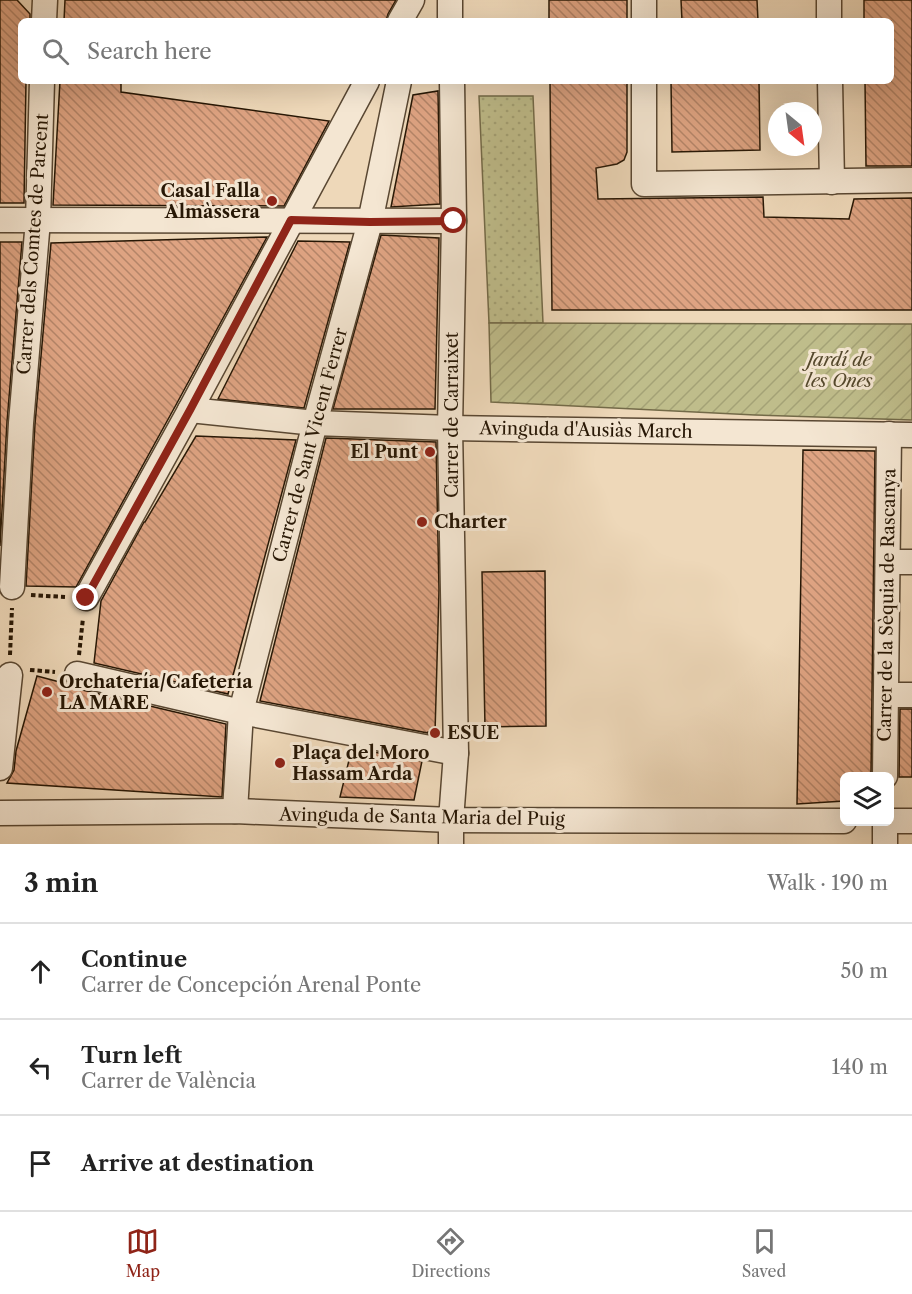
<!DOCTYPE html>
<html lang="en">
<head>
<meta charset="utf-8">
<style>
  body { margin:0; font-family:"Libre Caslon Text",serif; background:#f2f2f2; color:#222 }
  .controls { position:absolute; right:18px; bottom:18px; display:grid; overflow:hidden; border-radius:9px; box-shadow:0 6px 24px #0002 }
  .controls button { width:54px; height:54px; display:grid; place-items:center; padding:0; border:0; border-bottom:2px solid #e0e0e0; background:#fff; color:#222; font:30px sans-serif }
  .compass { position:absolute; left:768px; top:102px; width:54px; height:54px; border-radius:50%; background:#fff; box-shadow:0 6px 24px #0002; rotate:151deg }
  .stop { position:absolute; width:18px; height:18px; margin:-14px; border:4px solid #8f2418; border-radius:50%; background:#fff }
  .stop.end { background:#8f2418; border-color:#fff; box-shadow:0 2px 6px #0008 }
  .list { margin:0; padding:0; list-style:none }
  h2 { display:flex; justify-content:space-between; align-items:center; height:78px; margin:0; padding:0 24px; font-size:26px }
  h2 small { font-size:20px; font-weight:400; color:#767676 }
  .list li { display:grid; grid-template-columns:39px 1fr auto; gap:18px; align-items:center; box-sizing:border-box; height:96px; padding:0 24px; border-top:2px solid #e0e0e0 }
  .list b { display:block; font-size:22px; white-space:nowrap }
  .list p { margin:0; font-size:20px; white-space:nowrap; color:#767676 }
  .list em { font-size:20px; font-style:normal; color:#767676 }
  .icon { flex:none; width:33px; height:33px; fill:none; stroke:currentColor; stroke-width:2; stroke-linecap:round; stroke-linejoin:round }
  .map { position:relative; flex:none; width:912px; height:844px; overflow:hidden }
  .search { position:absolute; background:#fff; box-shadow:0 6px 24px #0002; left:18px; right:18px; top:18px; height:66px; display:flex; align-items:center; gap:15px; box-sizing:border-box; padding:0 21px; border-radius:9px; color:#767676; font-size:22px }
  .sheet { height:366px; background:#fff }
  nav { display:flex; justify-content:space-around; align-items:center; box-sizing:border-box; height:84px; border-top:2px solid #e0e0e0; background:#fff; font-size:16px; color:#767676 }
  nav a { display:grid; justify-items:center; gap:3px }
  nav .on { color:#8f2418 }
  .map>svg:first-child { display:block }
  .grass { fill:url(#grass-dots); stroke:#736a48; stroke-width:1.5 }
  .garden { fill:url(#garden-furrows); stroke:#736a48; stroke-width:1.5 }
  .building { fill:url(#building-back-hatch); stroke:#271705; stroke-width:1.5 }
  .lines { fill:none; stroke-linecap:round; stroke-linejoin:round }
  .minor-casing { stroke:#594732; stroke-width:27 }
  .path { stroke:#271705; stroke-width:4; stroke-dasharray:4.5 3; stroke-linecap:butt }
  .minor { stroke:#f4e6d2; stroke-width:24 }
  .route { stroke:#8f2418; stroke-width:8 }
  .poi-dot { fill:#8f2418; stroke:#f4e6d2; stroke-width:2 }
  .labels { text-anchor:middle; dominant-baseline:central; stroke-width:6; stroke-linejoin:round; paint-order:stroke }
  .poi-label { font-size:18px; font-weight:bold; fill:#271705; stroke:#f4e6d2; text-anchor:start }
  .street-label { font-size:18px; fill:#271705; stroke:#f4e6d2 }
  .park-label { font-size:18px; font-style:italic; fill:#55492d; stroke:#f4e6d2 }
</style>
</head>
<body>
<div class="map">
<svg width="912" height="844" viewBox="0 0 912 844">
  <defs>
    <pattern id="grass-dots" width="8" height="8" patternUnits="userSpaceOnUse" patternTransform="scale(1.5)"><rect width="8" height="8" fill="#bfbd8b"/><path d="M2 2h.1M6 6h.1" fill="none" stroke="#a4a276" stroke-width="1.8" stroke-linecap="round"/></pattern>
    <pattern id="garden-furrows" width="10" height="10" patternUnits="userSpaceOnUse" patternTransform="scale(1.5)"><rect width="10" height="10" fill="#bfbd8b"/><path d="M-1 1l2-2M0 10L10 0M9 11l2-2" fill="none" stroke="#a4a276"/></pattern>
    <pattern id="building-back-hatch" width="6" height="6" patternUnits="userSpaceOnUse" patternTransform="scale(1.5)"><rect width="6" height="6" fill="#dea382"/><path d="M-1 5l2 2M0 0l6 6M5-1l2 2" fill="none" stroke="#b48468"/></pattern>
  </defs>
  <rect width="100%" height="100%" fill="#eed8b9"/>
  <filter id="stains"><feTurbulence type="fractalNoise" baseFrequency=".00333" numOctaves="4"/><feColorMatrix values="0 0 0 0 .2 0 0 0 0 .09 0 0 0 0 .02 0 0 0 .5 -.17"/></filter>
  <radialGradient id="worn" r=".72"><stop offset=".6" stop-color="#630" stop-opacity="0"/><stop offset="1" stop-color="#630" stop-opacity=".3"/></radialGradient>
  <!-- grass -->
  <polygon class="grass" points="479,96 533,96 543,323 489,323"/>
  <!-- garden -->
  <polygon class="garden" points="489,323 912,324 912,420 755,415 491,402"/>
  <!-- building -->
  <g class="building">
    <polygon points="0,0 17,0 30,14 30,21 21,21 21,81 26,81 24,203 0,203"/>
    <polygon points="65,0 396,0 388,14 386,21 64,21"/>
    <rect x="549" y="0" width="78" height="21"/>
    <polygon points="681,0 757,0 758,21 682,21"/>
    <polygon points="864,0 912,0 912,166 866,166 865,81 891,81 891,21 864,21"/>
    <polygon points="60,81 121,81 121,92 329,121 284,206 53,205"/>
    <polygon points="550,81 627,81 627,152 624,160 617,164 596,168 598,199 763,197 764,217 849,219 854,199 912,198 912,310 552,310"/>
    <polygon points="671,81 759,81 760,150 672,152"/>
    <polygon points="438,91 440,204 391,207 413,95"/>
    <polygon points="381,235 439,238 435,409 333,409"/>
    <polygon points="267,237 177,403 76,587 26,586 35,424 51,243"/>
    <polygon points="298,241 350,242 304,408 218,399"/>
    <polygon points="0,242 22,242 7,422 0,546"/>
    <polygon points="196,436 296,440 228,694 94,663 101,601 144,522 145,522"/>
    <polygon points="326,438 436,442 439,590 435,733 428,732 428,733 260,701"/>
    <polygon points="803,450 875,451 871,777 844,777 844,801 797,804"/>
    <polygon points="545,571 546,726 485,727 482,572"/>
    <polygon points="37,676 67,684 74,688 226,724 222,797 7,783 14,770 16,751"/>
    <polygon points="900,709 912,709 912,777 899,777"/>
    <polygon points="352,748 422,761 414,800 340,797"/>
  </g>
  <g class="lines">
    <defs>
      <g id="minor">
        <polyline points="450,0 450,21"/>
        <polyline points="829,0 829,21"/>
        <polyline points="44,21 45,0"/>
        <polyline points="400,21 412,0"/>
        <polyline points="644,21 644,0"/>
        <polyline points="644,81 644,184 912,180"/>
        <polyline points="830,81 832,182"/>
        <polyline points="0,220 454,221"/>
        <polyline points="190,410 315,423 450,428 912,435"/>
        <polyline points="888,562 912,562"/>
        <polyline points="12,587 21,423 38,220 42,81"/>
        <polyline points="86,598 190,410 367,81"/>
        <polyline points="77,674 241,712 456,753"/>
        <polyline points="887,695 912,695"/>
        <polyline points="0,768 10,675"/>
        <polyline points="885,776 889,434"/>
        <polyline points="235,811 241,712 315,423 370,222 399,81"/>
        <polyline points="0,813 235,811 451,820 844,821"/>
        <polyline points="890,821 912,821"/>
        <polyline points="451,844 451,820 456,753 450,428 454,221 452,81"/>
        <polyline points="885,844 885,822"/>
      </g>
    </defs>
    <!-- minor casing -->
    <use href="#minor" class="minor-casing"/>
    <!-- path -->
    <g class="path">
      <polyline points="31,595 65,597"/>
      <polyline points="10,655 12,608"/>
      <polyline points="79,655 83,618"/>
      <polyline points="30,670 55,672"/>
    </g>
    <!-- minor -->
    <use href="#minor" class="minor"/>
  </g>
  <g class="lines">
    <!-- route -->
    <polyline class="route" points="86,598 190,410 291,220 370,222 454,221"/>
  </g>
  <!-- markers -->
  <g class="poi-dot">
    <circle cx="272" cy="201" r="6"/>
    <circle cx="430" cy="452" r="6"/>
    <circle cx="422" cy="522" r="6"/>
    <circle cx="47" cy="692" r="6"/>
    <circle cx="435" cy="733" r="6"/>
    <circle cx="280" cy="763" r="6"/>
  </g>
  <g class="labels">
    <!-- poi labels -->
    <g class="poi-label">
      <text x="260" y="191" text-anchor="end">Casal Falla<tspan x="260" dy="21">Almàssera</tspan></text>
      <text x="418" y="452" text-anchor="end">El Punt</text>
      <text x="434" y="522">Charter</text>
      <text x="59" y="682">Orchatería/Cafetería<tspan x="59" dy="21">LA MARE</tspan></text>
      <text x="447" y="733">ESUE</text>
      <text x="292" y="753">Plaça del Moro<tspan x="292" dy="21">Hassam Arda</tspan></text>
    </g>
    <!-- street labels -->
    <g class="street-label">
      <text transform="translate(33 244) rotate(-86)">Carrer dels Comtes de Parcent</text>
      <text transform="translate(452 415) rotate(-90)">Carrer de Carraixet</text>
      <text transform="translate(586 430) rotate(1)">Avinguda d'Ausiàs March</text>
      <text transform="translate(310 445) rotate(-75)">Carrer de Sant Vicent Ferrer</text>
      <text transform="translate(887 605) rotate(-89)">Carrer de la Sèquia de Rascanya</text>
      <text transform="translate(422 817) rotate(1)">Avinguda de Santa Maria del Puig</text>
    </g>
    <!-- park labels -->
    <g class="park-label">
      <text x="839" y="360">Jardí de<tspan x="839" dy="21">les Ones</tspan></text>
    </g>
  </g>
  <rect width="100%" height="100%" filter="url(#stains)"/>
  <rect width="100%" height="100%" fill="url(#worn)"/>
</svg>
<div class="controls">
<button><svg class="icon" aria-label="layers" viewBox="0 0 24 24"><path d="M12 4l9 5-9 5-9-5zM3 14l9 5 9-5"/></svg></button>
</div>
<svg class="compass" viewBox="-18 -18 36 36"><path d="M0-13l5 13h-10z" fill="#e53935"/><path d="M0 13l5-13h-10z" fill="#767676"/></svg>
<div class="stop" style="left:454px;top:221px"></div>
<div class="stop end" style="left:86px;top:598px"></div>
<div class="search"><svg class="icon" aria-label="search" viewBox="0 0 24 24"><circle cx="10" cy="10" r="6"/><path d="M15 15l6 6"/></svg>Search here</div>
</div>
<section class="sheet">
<h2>3 min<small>Walk · 190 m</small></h2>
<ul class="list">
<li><svg class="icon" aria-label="ahead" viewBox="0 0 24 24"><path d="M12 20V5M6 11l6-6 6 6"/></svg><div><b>Continue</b><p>Carrer de Concepción Arenal Ponte</p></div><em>50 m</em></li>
<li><svg class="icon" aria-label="left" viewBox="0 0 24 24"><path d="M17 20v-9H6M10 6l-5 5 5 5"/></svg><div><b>Turn left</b><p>Carrer de València</p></div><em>140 m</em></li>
<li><svg class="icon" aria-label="arrive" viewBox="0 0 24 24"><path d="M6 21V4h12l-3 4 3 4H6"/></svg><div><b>Arrive at destination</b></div></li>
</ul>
</section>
<nav>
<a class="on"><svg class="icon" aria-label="map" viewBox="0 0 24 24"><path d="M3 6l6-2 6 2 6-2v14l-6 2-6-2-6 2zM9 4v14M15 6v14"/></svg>Map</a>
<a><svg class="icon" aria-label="directions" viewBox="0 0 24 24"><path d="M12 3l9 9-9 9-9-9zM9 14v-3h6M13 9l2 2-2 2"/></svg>Directions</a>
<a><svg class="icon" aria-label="saved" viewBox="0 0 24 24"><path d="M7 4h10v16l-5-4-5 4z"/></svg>Saved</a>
</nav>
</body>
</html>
